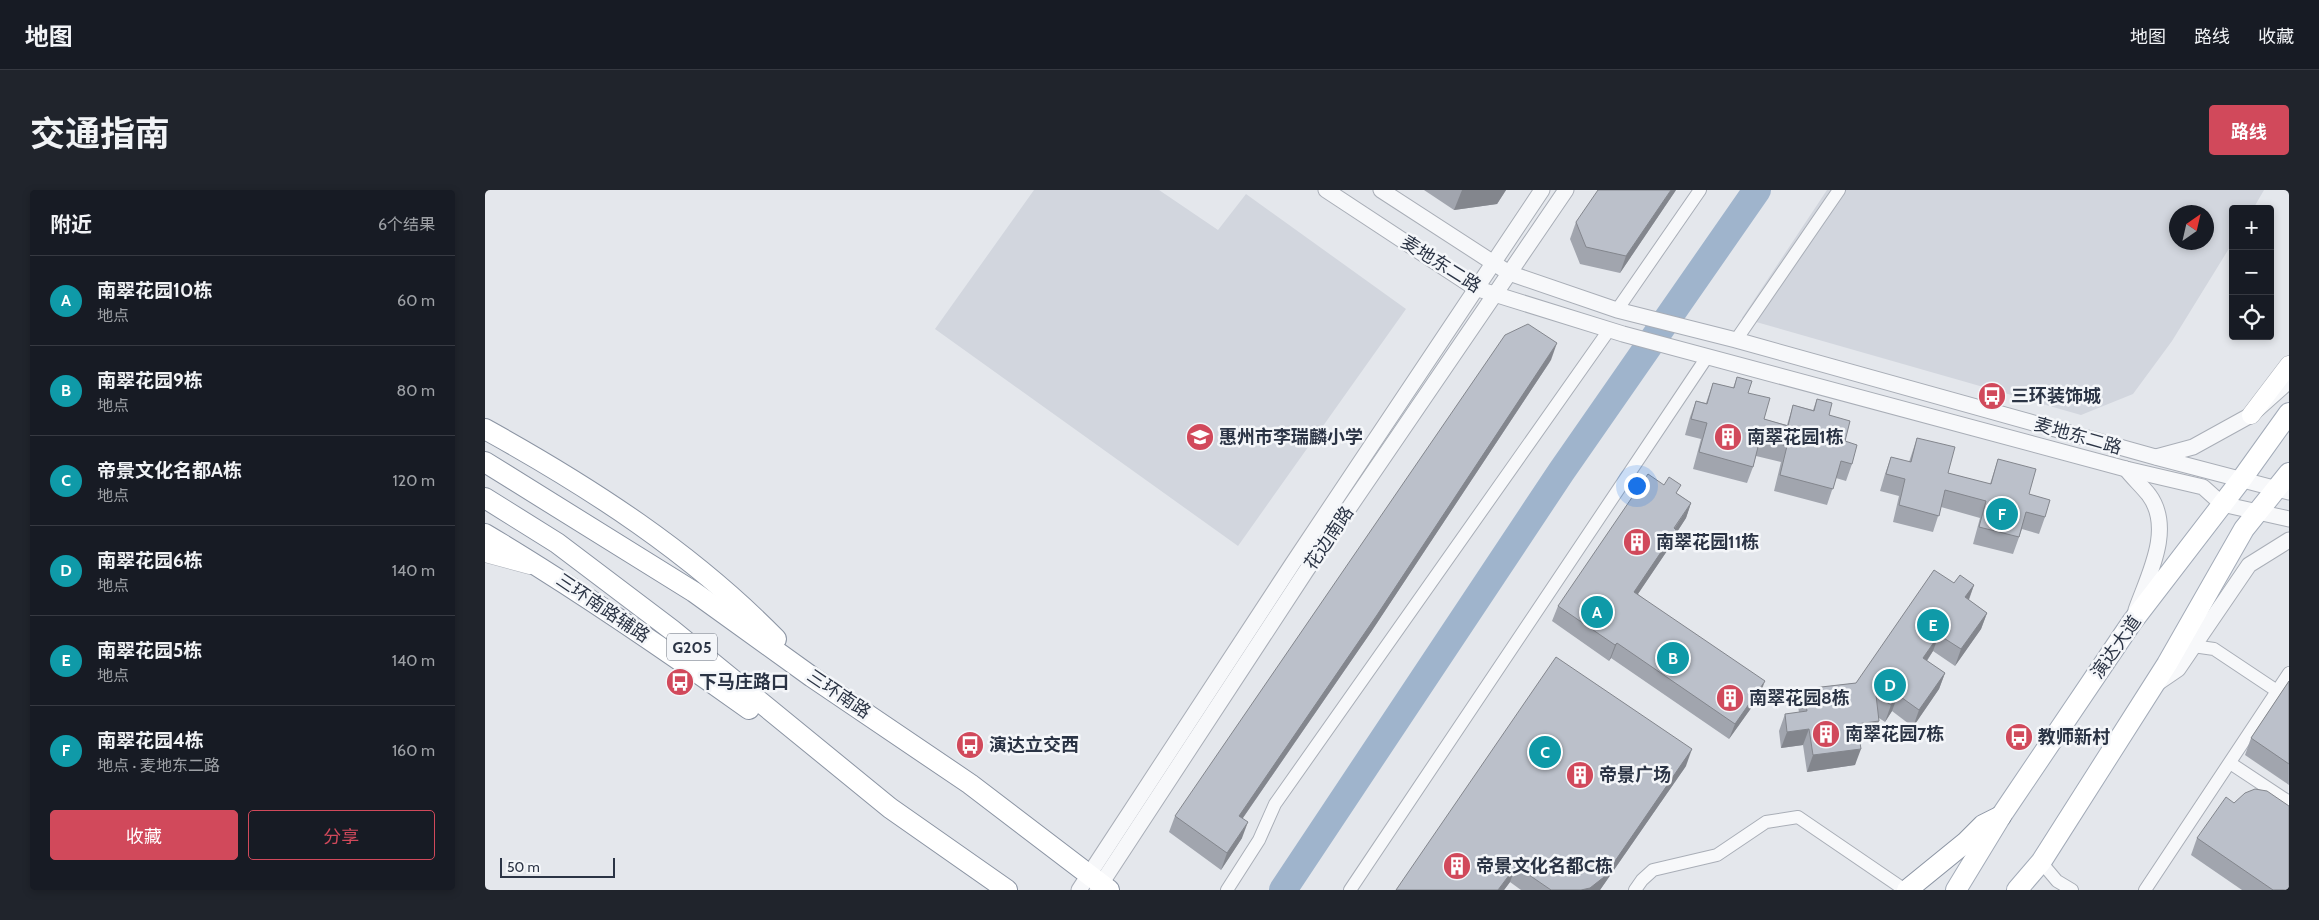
<!DOCTYPE html>
<html lang="zh">
<head>
<meta charset="utf-8">
<style>
  body { margin:0; font-family:Cabin,"Noto Sans SC",sans-serif; background:#20242c; color:#f1f3f6 }
  .controls { position:absolute; right:15px; top:15px; display:grid; overflow:hidden; border-radius:5px; box-shadow:0 2px 8px #0003 }
  .controls button { width:45px; height:45px; display:grid; place-items:center; padding:0; border:0; border-bottom:1px solid #363941; background:#171b24; color:#f1f3f6; font:25px sans-serif }
  .compass { position:absolute; left:1684px; top:15px; width:45px; height:45px; border-radius:50%; background:#171b24; box-shadow:0 2px 8px #0003; rotate:34deg }
  .scale { position:absolute; left:15px; bottom:12px; width:115px; box-sizing:border-box; padding-left:5px; border:2px solid #2b3445; border-top:0; font-size:14px; line-height:18px; white-space:nowrap; color:#2b3445; -webkit-text-stroke:4px #f4f6f9; paint-order:stroke }
  .you { position:absolute; left:1151px; top:295px; width:18px; height:18px; margin:-12px; border:4px solid #fff; border-radius:50%; background:#1a73e8; box-shadow:0 0 0 8px #1a73e833 }
  .badge { display:grid; place-items:center; width:32px; height:32px; border-radius:50%; background:#d1495b; color:#fff; font-size:16px; font-weight:700 }
  .pin { position:absolute; translate:-50% -50%; border:2px solid #fff; box-shadow:0 1px 5px #0006 }
  .list { margin:0; padding:0; list-style:none }
  h2 { display:flex; justify-content:space-between; align-items:center; height:65px; margin:0; padding:0 20px; font-size:21px }
  h2 small { font-size:16px; font-weight:400; color:#9ea1a6 }
  .list li { display:grid; grid-template-columns:32px 1fr auto; gap:15px; align-items:center; box-sizing:border-box; height:90px; padding:0 20px; border-top:1px solid #363941 }
  .list b { display:block; font-size:19px; white-space:nowrap }
  .list p { margin:0; font-size:16px; white-space:nowrap; color:#9ea1a6 }
  .list em { font-size:16px; font-style:normal; color:#9ea1a6 }
  .actions { display:flex; gap:10px; padding:15px 20px }
  .actions a { flex:1; padding:11px 0; border:1px solid #d1495b; border-radius:5px; text-align:center; font-size:18px; color:#d1495b }
  .actions .main { background:#d1495b; color:#fff }
  .icon { flex:none; width:28px; height:28px; fill:none; stroke:currentColor; stroke-width:2; stroke-linecap:round; stroke-linejoin:round }
  .map { position:relative; flex:none; width:1804px; height:700px; overflow:hidden; border-radius:5px }
  header { display:flex; align-items:center; gap:30px; box-sizing:border-box; height:70px; padding:0 25px; background:#171b24; border-bottom:1px solid #363941 }
  header strong { font-size:24px }
  nav { display:flex; gap:28px; margin-inline-start:auto; font-size:18px }
  .intro { display:flex; align-items:center; justify-content:space-between; box-sizing:border-box; height:120px; padding:0 30px }
  h1 { margin:0; font-size:35px }
  .button { padding:12px 22px; border-radius:5px; background:#d1495b; color:#fff; font-size:18px; font-weight:700 }
  main { display:flex; gap:30px; padding:0 30px }
  aside { flex:1; background:#171b24; border-radius:5px; box-shadow:0 2px 8px #0003 }
  .map>svg:first-child { display:block }
  .built { fill:#d2d6de; fill-rule:evenodd }
  .lines { fill:none; stroke-linecap:round; stroke-linejoin:round }
  .river { stroke:#9fb4cc; stroke-width:28 }
  .minor-casing { stroke:#a9aeb7; stroke-width:14 }
  .tertiary-casing { stroke:#a9aeb7; stroke-width:17 }
  .secondary-casing { stroke:#a9aeb7; stroke-width:19 }
  .primary-casing { stroke:#a3abb8; stroke-width:22 }
  .trunk-casing { stroke:#8b94a3; stroke-width:22 }
  .minor { stroke:#f7f8fa; stroke-width:12 }
  .tertiary { stroke:#f7f8fa; stroke-width:15 }
  .secondary { stroke:#fff; stroke-width:18 }
  .primary { stroke:#fff; stroke-width:20 }
  .trunk { stroke:#fff; stroke-width:20 }
  .wall { fill:#a1a5ae }
  .shaded-wall { fill:#83868d }
  .building { fill:#bbc0ca; stroke:#83868d }
  .labels { text-anchor:middle; dominant-baseline:central; stroke-width:5; stroke-linejoin:round; paint-order:stroke }
  .shield { fill:#f4f6f9; stroke:#676e7b; stroke-width:1 }
  .shield-label { font-size:16px; font-weight:bold; fill:#2b3445 }
  .street-label { font-size:18px; fill:#2b3445; stroke:#f4f6f9 }
  .poi-label { font-size:18px; font-weight:bold; fill:#2b3445; stroke:#f4f6f9; text-anchor:start }
</style>
</head>
<body>
<header>
<strong>地图</strong>
<nav><a>地图</a><a>路线</a><a>收藏</a></nav>
</header>
<div class="intro"><h1>交通指南</h1><a class="button">路线</a></div>
<main>
<aside>
<h2>附近<small>6个结果</small></h2>
<ul class="list">
<li><span class="badge" style="background:#0f9aa8">A</span><div><b>南翠花园10栋</b><p>地点</p></div><em>60 m</em></li>
<li><span class="badge" style="background:#0f9aa8">B</span><div><b>南翠花园9栋</b><p>地点</p></div><em>80 m</em></li>
<li><span class="badge" style="background:#0f9aa8">C</span><div><b>帝景文化名都A栋</b><p>地点</p></div><em>120 m</em></li>
<li><span class="badge" style="background:#0f9aa8">D</span><div><b>南翠花园6栋</b><p>地点</p></div><em>140 m</em></li>
<li><span class="badge" style="background:#0f9aa8">E</span><div><b>南翠花园5栋</b><p>地点</p></div><em>140 m</em></li>
<li><span class="badge" style="background:#0f9aa8">F</span><div><b>南翠花园4栋</b><p>地点 · 麦地东二路</p></div><em>160 m</em></li>
</ul>
<div class="actions"><a class="main">收藏</a><a>分享</a></div>
</aside>
<div class="map">
<svg width="1804" height="700" viewBox="0 0 1804 700">
  <rect width="100%" height="100%" fill="#e4e7ec"/>
  <!-- built -->
  <g class="built">
    <polygon points="549,0 674,0 733,40 761,4 921,119 753,356 450,139"/>
    <path d="M1342 0H1779L1768 19H1748V52L1687 151 1648 204 1596 225 1257 128ZM1692 22H1722V52H1692Z"/>
  </g>
  <g class="lines">
    <!-- river -->
    <polyline class="river" points="798,700 1076,282 1272,0"/>
    <defs>
      <g id="minor">
        <polyline points="1132,120 1215,0"/>
        <polyline points="1251,150 1354,0"/>
        <polyline points="1708,456 1729,459 1792,501"/>
        <polyline points="1745,573 1804,612"/>
        <polyline points="1556,672 1572,691 1587,700"/>
        <polyline points="742,700 774,650 790,614 1124,140"/>
        <polyline points="865,700 1222,167"/>
        <polyline points="1150,700 1157,690 1168,680 1232,665 1281,632 1313,627 1420,700"/>
        <polyline points="1660,700 1804,483"/>
      </g>
      <g id="tertiary">
        <polyline points="841,0 990,98 1138,144 1641,279 1718,297 1737,314 1804,329"/>
        <polyline points="896,0 1024,83 1132,120 1251,150 1674,268 1804,302"/>
        <polyline points="1671,267 1708,257 1766,225 1804,191"/>
        <path d="M1641 279C1648 288 1657 296 1664 305 1689 339 1663 386 1651 420"/>
        <polyline points="1674,492 1693,479 1764,375 1804,350"/>
        <polyline points="594,700 808,373 1057,0"/>
        <polyline points="612,700 821,381 1081,0"/>
      </g>
      <g id="secondary">
        <polyline points="1766,225 1804,175"/>
        <polyline points="0,363 45,375"/>
      </g>
      <g id="primary">
        <polyline points="1471,700 1516,626 1647,432 1756,290 1804,223"/>
        <polyline points="1532,700 1556,672 1682,474 1759,339 1804,283"/>
      </g>
      <g id="trunk">
        <path d="M0 239C105 297 207 363 291 449"/>
        <polyline points="0,272 209,402 327,487 485,594 624,700"/>
        <polyline points="0,308 72,353 187,440 405,618 522,700"/>
        <path d="M0 344C91 398 178 458 264 519"/>
        <polyline points="1422,700 1481,652 1498,635 1516,626"/>
      </g>
    </defs>
    <!-- minor casing -->
    <use href="#minor" class="minor-casing"/>
    <!-- tertiary casing -->
    <use href="#tertiary" class="tertiary-casing"/>
    <!-- secondary casing -->
    <use href="#secondary" class="secondary-casing"/>
    <!-- primary casing -->
    <use href="#primary" class="primary-casing"/>
    <!-- trunk casing -->
    <use href="#trunk" class="trunk-casing"/>
    <!-- minor -->
    <use href="#minor" class="minor"/>
    <!-- tertiary -->
    <use href="#tertiary" class="tertiary"/>
    <!-- secondary -->
    <use href="#secondary" class="secondary"/>
    <!-- primary -->
    <use href="#primary" class="primary"/>
    <!-- trunk -->
    <use href="#trunk" class="trunk"/>
  </g>
  <!-- wall -->
  <g class="wall">
    <polygon points="939,0 1021,0 1012,14 969,20"/>
    <polygon points="1191,0 1135,83 1095,74 1085,49 1091,32"/>
    <polygon points="1066,170 886,442 758,628 757,648 736,680 684,642 690,626"/>
    <polygon points="1252,187 1263,203 1279,229 1302,235 1308,215 1328,220 1332,209 1344,225 1360,251 1367,274 1361,291 1351,288 1342,315 1289,301 1296,272 1271,266 1268,277 1262,293 1208,279 1216,249 1200,245 1205,227 1211,211 1221,213 1228,193 1248,198"/>
    <polygon points="1432,248 1463,283 1505,294 1513,269 1544,304 1560,327 1554,344 1537,339 1528,364 1488,354 1495,328 1456,317 1448,342 1408,332 1414,306 1395,301 1400,284 1406,267 1424,272"/>
    <polygon points="1193,304 1206,313 1201,328 1190,345 1186,355 1153,404 1274,507 1244,549 1126,468 1124,471 1067,431 1073,416"/>
    <polygon points="1469,393 1489,395 1484,410 1502,423 1496,439 1470,476 1448,461 1442,471 1460,483 1454,499 1428,537 1407,521 1400,532 1394,528 1388,548 1374,550 1370,575 1322,582 1318,555 1296,558 1294,541 1300,524 1314,523 1313,515 1319,499 1371,493"/>
    <polygon points="1804,491 1804,595 1760,565 1766,548"/>
    <polygon points="1201,576 1115,700 1036,700 1025,692 1019,700 911,700"/>
    <polygon points="1749,613 1804,700 1757,700 1706,665 1712,648"/>
  </g>
  <!-- shaded-wall -->
  <g class="shaded-wall">
    <polygon points="977,0 1021,0 1012,14 969,20"/>
    <polygon points="1186,0 1191,0 1135,83 1141,66"/>
    <polygon points="1072,153 1066,170 886,442 748,642 754,626"/>
    <polygon points="1206,313 1201,328 1190,345 1186,355 1144,417 1149,402"/>
    <polygon points="1489,395 1483,411 1480,407"/>
    <polygon points="1502,423 1496,439 1470,476 1476,459"/>
    <polygon points="1454,445 1448,461 1432,485 1438,468"/>
    <polygon points="1132,453 1126,468 1124,471 1130,455"/>
    <polygon points="1460,483 1454,499 1428,537 1434,520"/>
    <polygon points="1280,491 1274,507 1244,549 1250,534"/>
    <polygon points="1413,505 1407,521 1400,532 1406,515"/>
    <polygon points="1394,531 1388,548 1366,551 1372,534"/>
    <polygon points="1324,539 1318,555 1296,558 1302,542"/>
    <polygon points="1207,559 1201,576 1115,700 1096,700"/>
    <polygon points="1376,559 1370,575 1322,582 1328,565"/>
    <polygon points="763,632 757,648 736,680 742,663"/>
    <polygon points="1031,676 1025,692 1019,700 1013,700"/>
  </g>
  <!-- building -->
  <g class="building">
    <polygon points="1113,0 1186,0 1141,66 1101,57 1091,32"/>
    <polygon points="1043,134 1072,153 892,425 754,626 763,632 742,663 690,626 1020,145"/>
    <polygon points="1252,187 1267,191 1263,203 1285,208 1279,229 1303,236 1308,215 1329,221 1332,209 1347,213 1344,225 1365,231 1360,251 1372,255 1367,274 1356,271 1348,299 1295,285 1302,256 1275,249 1268,277 1214,262 1222,233 1206,229 1211,211 1222,214 1228,193 1249,198"/>
    <polygon points="1432,248 1470,257 1463,283 1506,294 1513,269 1551,279 1544,304 1565,310 1560,327 1541,322 1534,347 1494,337 1501,311 1460,300 1454,326 1414,315 1420,289 1401,284 1406,267 1426,272"/>
    <polygon points="1163,284 1179,295 1184,287 1196,295 1191,303 1206,313 1189,338 1191,340 1149,402 1280,491 1250,534 1132,453 1130,455 1073,416"/>
    <polygon points="1449,380 1469,393 1475,385 1489,395 1480,407 1502,423 1476,459 1454,445 1438,468 1460,483 1434,520 1413,505 1406,515 1391,505 1394,531 1372,534 1376,559 1328,565 1324,539 1302,542 1300,524 1322,521 1319,499 1371,493"/>
    <polygon points="1071,467 1207,559 1119,687 1105,698 1096,700 1066,700 1031,676 1013,700 911,700"/>
    <polygon points="1804,491 1804,574 1766,548"/>
    <polygon points="1770,599 1782,601 1804,616 1804,700 1788,700 1712,648 1741,607 1749,613 1760,603"/>
  </g>
  <!-- icons -->
  <defs>
    <symbol id="bus-disc" viewBox="-11 -11 22 22"><circle r="9.5" fill="#d1495b" stroke="#f4f6f9"/><path d="M-5-6H5V4H4V6H2V4H-2V6H-4V4H-5ZM-3.5-4V0h7V-4ZM-3.5 1.2v1.5H-2V1.2ZM2 1.2v1.5H3.5V1.2Z" fill="#fff"/></symbol>
    <symbol id="school-disc" viewBox="-11 -11 22 22"><circle r="9.5" fill="#d1495b" stroke="#f4f6f9"/><path d="M0-5L7-2L0 1L-7-2ZM-4 1L0 2.5L4 1V4Q0 6-4 4Z" fill="#fff"/></symbol>
    <symbol id="building-disc" viewBox="-11 -11 22 22"><circle r="9.5" fill="#d1495b" stroke="#f4f6f9"/><path d="M-4-6H4V6H1V3H-1V6H-4ZM-2.5-4.3h1.7v1.8h-1.7ZM.8-4.3h1.7v1.8H.8ZM-2.5-1h1.7V.8h-1.7ZM.8-1h1.7V.8H.8Z" fill="#fff"/></symbol>
  </defs>
  <g fill-rule="evenodd">
    <use href="#bus-disc" x="1491" y="190" width="32" height="32"/>
    <use href="#school-disc" x="699" y="231" width="32" height="32"/>
    <use href="#building-disc" x="1227" y="231" width="32" height="32"/>
    <use href="#building-disc" x="1136" y="336" width="32" height="32"/>
    <use href="#bus-disc" x="179" y="476" width="32" height="32"/>
    <use href="#building-disc" x="1229" y="492" width="32" height="32"/>
    <use href="#building-disc" x="1325" y="528" width="32" height="32"/>
    <use href="#bus-disc" x="1518" y="531" width="32" height="32"/>
    <use href="#bus-disc" x="469" y="539" width="32" height="32"/>
    <use href="#building-disc" x="1079" y="569" width="32" height="32"/>
    <use href="#building-disc" x="956" y="660" width="32" height="32"/>
  </g>
  <g class="labels">
    <!-- shield labels -->
    <rect class="shield" x="182" y="443.5" width="50" height="27" rx="4"/>
    <g class="shield-label">
      <text x="207" y="457">G205</text>
    </g>
    <!-- street labels -->
    <g class="street-label">
      <text transform="translate(956 74) rotate(32)">麦地东二路</text>
      <text transform="translate(1593 246) rotate(16)">麦地东二路</text>
      <text transform="translate(844 348) rotate(-56)">花边南路</text>
      <text transform="translate(118 418) rotate(34)">三环南路辅路</text>
      <text transform="translate(1631 457) rotate(-55)">演达大道</text>
      <text transform="translate(354 504) rotate(34)">三环南路</text>
    </g>
    <!-- poi labels -->
    <g class="poi-label">
      <text x="1526" y="206">三环装饰城</text>
      <text x="734" y="247">惠州市李瑞麟小学</text>
      <text x="1262" y="247">南翠花园1栋</text>
      <text x="1171" y="352">南翠花园11栋</text>
      <text x="214" y="492">下马庄路口</text>
      <text x="1264" y="508">南翠花园8栋</text>
      <text x="1360" y="544">南翠花园7栋</text>
      <text x="1553" y="547">教师新村</text>
      <text x="504" y="555">演达立交西</text>
      <text x="1114" y="585">帝景广场</text>
      <text x="991" y="676">帝景文化名都C栋</text>
    </g>
  </g>
</svg>
<div class="controls">
<button>+</button>
<button>−</button>
<button><svg class="icon" aria-label="locate" viewBox="0 0 24 24"><circle cx="12" cy="12" r="6"/><path d="M12 2v4M12 18v4M2 12h4M18 12h4"/></svg></button>
</div>
<svg class="compass" viewBox="-18 -18 36 36"><path d="M0-13l5 13h-10z" fill="#e53935"/><path d="M0 13l5-13h-10z" fill="#9ea1a6"/></svg>
<div class="scale">50 m</div>
<div class="you"></div>
<div class="pin badge" style="left:1112px;top:422px;background:#0f9aa8">A</div>
<div class="pin badge" style="left:1188px;top:468px;background:#0f9aa8">B</div>
<div class="pin badge" style="left:1060px;top:562px;background:#0f9aa8">C</div>
<div class="pin badge" style="left:1405px;top:495px;background:#0f9aa8">D</div>
<div class="pin badge" style="left:1448px;top:435px;background:#0f9aa8">E</div>
<div class="pin badge" style="left:1517px;top:324px;background:#0f9aa8">F</div>
</div>
</main>
</body>
</html>
